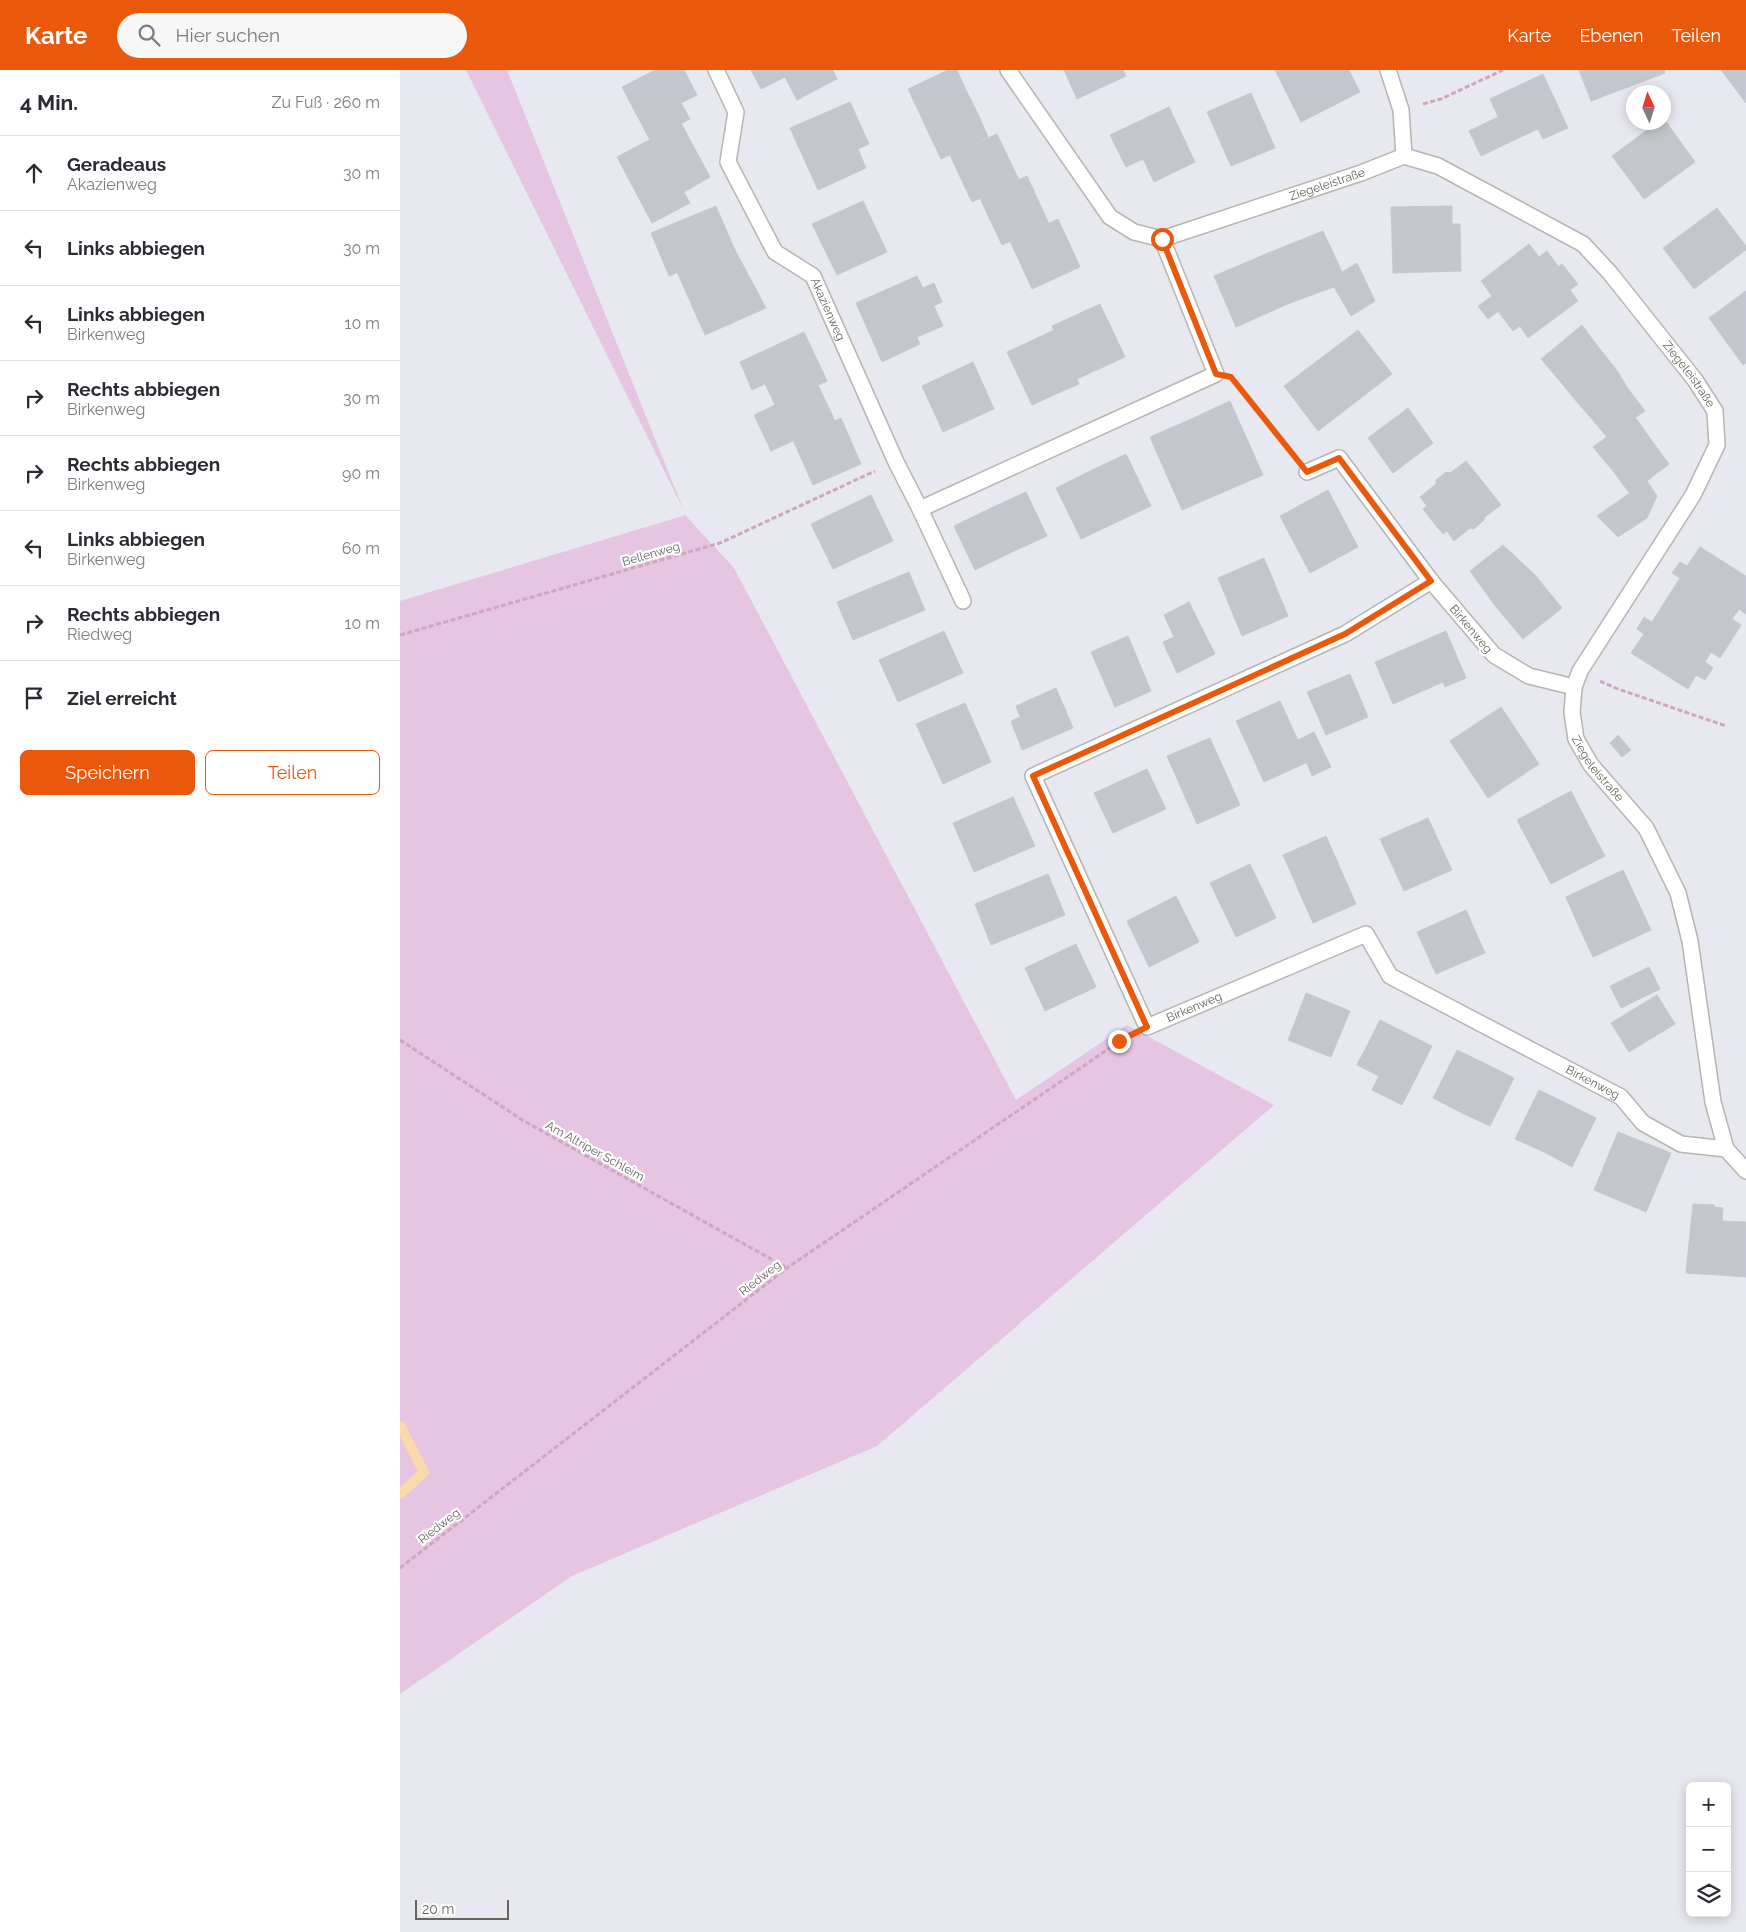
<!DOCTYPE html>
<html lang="de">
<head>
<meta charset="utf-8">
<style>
  body { margin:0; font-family:Raleway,sans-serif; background:#f7f7f7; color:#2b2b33 }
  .controls { position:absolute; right:15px; bottom:15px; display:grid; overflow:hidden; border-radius:8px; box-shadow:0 2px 12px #0003 }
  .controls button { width:45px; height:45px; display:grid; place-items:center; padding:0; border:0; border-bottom:1px solid #e1e1e2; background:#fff; color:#2b2b33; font:25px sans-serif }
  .compass { position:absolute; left:1226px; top:15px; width:45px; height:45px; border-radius:50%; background:#fff; box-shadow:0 2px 12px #0003; rotate:356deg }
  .scale { position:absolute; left:15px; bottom:12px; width:94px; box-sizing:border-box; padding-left:5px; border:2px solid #67645e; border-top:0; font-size:14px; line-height:18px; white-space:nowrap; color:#67645e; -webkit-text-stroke:4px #fff; paint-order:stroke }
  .stop { position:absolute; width:15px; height:15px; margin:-11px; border:4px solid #ea580c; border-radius:50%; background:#fff }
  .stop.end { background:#ea580c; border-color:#fff; box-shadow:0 1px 5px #0008 }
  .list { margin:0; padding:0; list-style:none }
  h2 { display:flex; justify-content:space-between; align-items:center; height:65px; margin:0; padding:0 20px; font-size:21px }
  h2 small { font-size:16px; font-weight:400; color:#7c7c81 }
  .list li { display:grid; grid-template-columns:32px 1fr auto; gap:15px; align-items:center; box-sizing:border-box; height:75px; padding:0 20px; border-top:1px solid #e1e1e2 }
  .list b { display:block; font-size:19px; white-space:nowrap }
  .list p { margin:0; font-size:16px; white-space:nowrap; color:#7c7c81 }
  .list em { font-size:16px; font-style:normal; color:#7c7c81 }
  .actions { display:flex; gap:10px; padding:15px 20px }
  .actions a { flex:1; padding:11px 0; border:1px solid #ea580c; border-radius:8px; text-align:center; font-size:18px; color:#ea580c }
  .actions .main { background:#ea580c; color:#fff }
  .icon { flex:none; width:28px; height:28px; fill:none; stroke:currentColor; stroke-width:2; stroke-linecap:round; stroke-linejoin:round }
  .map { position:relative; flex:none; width:1346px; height:1862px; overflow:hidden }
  header { display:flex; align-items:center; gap:30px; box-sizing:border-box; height:70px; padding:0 25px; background:#ea580c; color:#fff }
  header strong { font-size:24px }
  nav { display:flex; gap:28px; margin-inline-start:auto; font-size:18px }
  .search { width:350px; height:45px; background:#f7f7f7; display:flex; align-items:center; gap:12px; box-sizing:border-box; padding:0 18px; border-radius:28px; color:#7c7c81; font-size:19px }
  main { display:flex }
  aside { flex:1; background:#fff }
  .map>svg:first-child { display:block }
  .green { fill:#e6c5e2 }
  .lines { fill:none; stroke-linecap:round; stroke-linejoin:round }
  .stream { stroke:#fcd9ab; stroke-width:10 }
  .building { fill:#c3c6cb; stroke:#c6c8d5 }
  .minor-casing { stroke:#b6b5af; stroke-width:18 }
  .path { stroke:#d1a4bf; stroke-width:3; stroke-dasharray:5 2.5; stroke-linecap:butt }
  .minor { stroke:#fff; stroke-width:15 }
  .route { stroke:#ea580c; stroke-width:6 }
  .labels { text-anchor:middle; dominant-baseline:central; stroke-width:4.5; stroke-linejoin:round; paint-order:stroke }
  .street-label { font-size:12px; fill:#67645e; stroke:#fff }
</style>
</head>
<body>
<header>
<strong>Karte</strong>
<div class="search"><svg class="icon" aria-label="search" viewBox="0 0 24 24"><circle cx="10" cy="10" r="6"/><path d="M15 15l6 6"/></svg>Hier suchen</div>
<nav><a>Karte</a><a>Ebenen</a><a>Teilen</a></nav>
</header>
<main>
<aside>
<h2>4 Min.<small>Zu Fuß · 260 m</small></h2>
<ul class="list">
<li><svg class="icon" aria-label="ahead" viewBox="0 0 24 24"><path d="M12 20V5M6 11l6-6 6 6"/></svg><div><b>Geradeaus</b><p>Akazienweg</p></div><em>30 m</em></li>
<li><svg class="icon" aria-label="left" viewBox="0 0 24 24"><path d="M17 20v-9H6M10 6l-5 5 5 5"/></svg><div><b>Links abbiegen</b></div><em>30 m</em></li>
<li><svg class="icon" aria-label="left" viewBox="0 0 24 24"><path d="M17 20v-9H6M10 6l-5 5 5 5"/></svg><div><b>Links abbiegen</b><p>Birkenweg</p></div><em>10 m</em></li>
<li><svg class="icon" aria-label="right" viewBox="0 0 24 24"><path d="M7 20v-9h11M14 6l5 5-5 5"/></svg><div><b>Rechts abbiegen</b><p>Birkenweg</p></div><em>30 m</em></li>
<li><svg class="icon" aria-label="right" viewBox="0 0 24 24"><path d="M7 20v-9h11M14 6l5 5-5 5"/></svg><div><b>Rechts abbiegen</b><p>Birkenweg</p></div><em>90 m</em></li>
<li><svg class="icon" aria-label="left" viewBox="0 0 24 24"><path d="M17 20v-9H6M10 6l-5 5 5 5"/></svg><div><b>Links abbiegen</b><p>Birkenweg</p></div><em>60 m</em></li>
<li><svg class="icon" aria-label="right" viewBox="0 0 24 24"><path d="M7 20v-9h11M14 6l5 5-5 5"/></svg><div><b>Rechts abbiegen</b><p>Riedweg</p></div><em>10 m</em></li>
<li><svg class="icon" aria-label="arrive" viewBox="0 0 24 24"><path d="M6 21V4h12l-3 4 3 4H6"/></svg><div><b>Ziel erreicht</b></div></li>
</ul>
<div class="actions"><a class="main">Speichern</a><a>Teilen</a></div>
</aside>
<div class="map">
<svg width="1346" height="1862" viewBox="0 0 1346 1862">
  <rect width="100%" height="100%" fill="#e7e8f0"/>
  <!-- green -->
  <polygon class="green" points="66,0 107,0 286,446 334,498 616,1030 727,955 874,1035 477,1376 172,1506 0,1624 0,531 286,445"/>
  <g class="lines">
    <!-- stream -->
    <polyline class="stream" points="0,1356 24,1402 0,1424"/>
  </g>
  <!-- building -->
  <g class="building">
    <polygon points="255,0 284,0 297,25 281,33 290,49 250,70 222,17"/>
    <polygon points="351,0 433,0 437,9 397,30 385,7 361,19"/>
    <polygon points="548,0 557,0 566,20 519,42 508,19"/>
    <polygon points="664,0 723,0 726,6 677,29"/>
    <polygon points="875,0 949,0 960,22 901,52"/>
    <polygon points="1179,0 1264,0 1265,3 1191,31"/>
    <polygon points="1321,0 1346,0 1346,33"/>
    <polygon points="1143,4 1168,58 1143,69 1138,59 1110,72 1090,29"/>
    <polygon points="566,20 578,44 530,66 519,42"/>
    <polygon points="851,23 875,78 831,96 807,42"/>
    <polygon points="450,32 469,74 458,79 466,98 418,120 390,58"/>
    <polygon points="769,37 795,92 754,112 743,89 726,97 710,65"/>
    <polygon points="578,44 588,67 541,89 530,66"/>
    <polygon points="1098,47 1110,72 1081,86 1069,61"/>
    <polygon points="1264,49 1295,92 1244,129 1212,86 1258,52 1264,52"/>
    <polygon points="281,53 310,107 284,122 290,133 252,153 217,87"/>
    <polygon points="597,64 608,87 561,109 550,85"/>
    <polygon points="608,87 619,110 572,132 561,109"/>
    <polygon points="627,106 638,130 591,152 580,128"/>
    <polygon points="638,130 649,154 602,175 591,152"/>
    <polygon points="463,131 487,182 437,205 412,154"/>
    <polygon points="316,136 334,178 269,206 251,163"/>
    <polygon points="1052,136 1052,154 1060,154 1061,201 993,203 991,137"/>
    <polygon points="1317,138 1346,176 1346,180 1294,219 1263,178"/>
    <polygon points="658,149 669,173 621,195 610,171"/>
    <polygon points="923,161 942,202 934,217 890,233 868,183"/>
    <polygon points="669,173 680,197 632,219 621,195"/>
    <polygon points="1129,174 1139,187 1147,181 1158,196 1088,249 1078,236 1092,226 1081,211"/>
    <polygon points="334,178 366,238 305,265 277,202"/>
    <polygon points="868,183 890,233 836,257 814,206"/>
    <polygon points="957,193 975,231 951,246 934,217 942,202"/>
    <polygon points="1162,194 1178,214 1170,220 1178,231 1128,268 1120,256 1113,261 1098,241"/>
    <polygon points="517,206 523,218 534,213 542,232 534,236 543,256 517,267 520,274 482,292 456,233"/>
    <polygon points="1346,221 1346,293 1343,295 1309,248"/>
    <polygon points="700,234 725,287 701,298 676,245"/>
    <polygon points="676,245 701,298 677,309 652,256"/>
    <polygon points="1182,255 1199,278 1159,310 1141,289"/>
    <polygon points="654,260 679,314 656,324 631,271"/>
    <polygon points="958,260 992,304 918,361 884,316"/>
    <polygon points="404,262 427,311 375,335 365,314 352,320 340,292"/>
    <polygon points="631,271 656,324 632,335 607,282"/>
    <polygon points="1199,278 1216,299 1176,331 1159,310"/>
    <polygon points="573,292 594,339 543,362 522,316"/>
    <polygon points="1216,299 1229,320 1191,348 1176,331"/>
    <polygon points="418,315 435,351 371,381 354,345"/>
    <polygon points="1229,320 1245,341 1207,367 1191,348"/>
    <polygon points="830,331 863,405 821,423 789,350"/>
    <polygon points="1008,338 1033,373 993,403 968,368"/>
    <polygon points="1235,347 1252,371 1213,401 1193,377"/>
    <polygon points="441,348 461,394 413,415 393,370"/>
    <polygon points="789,350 821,423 782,440 750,367"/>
    <polygon points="1252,371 1269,394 1230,424 1213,401"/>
    <polygon points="726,384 751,436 717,452 692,400"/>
    <polygon points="1066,391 1083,412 1033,452 1023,439 1027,436 1020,427 1036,414 1036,410 1046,402 1050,403"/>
    <polygon points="692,400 717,452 681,469 656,418"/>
    <polygon points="1247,411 1257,426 1247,448 1218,467 1197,446"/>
    <polygon points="1083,412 1101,435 1085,447 1084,450 1074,459 1070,458 1054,471 1047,461 1043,464 1033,452"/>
    <polygon points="928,420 958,477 910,503 880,446"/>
    <polygon points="626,422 647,466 612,482 591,438"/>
    <polygon points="471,425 493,471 433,499 411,454"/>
    <polygon points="591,438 612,482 575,500 554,456"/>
    <polygon points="1103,475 1135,505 1096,537 1070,501"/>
    <polygon points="1300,477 1346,506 1346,544 1339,539 1332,549 1341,555 1320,588 1311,582 1305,592 1313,598 1305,610 1296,605 1288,619 1231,583 1244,564 1237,559 1244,547 1252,552 1280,508 1272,503 1280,492 1287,496"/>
    <polygon points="864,488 888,546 842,566 818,508"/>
    <polygon points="509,502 525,540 453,570 437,532"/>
    <polygon points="1135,505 1162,538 1123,569 1096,537"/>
    <polygon points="789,532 815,584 777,603 763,572 774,567 764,545"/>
    <polygon points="544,561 563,603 498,632 479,590"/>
    <polygon points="1046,561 1066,608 1045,617 1043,612 993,634 975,592"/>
    <polygon points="728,566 751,621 715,637 691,582"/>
    <polygon points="950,604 968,647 926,665 907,622"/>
    <polygon points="656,618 673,658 622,680 611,651 620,647 616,636"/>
    <polygon points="880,631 908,692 864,712 836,651"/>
    <polygon points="565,633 591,692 543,714 516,654"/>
    <polygon points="1101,637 1139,694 1088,728 1050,671"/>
    <polygon points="914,662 931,697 912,706 898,670"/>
    <polygon points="1218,665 1231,680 1222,687 1210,673"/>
    <polygon points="810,668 840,735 797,754 767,686"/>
    <polygon points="747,699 766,739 713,763 694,723"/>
    <polygon points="1171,721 1189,756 1135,784 1117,750"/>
    <polygon points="613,727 635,776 574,802 553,753"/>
    <polygon points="1028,748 1052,800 1004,821 980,769"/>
    <polygon points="1189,756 1205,786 1151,814 1135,784"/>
    <polygon points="926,766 956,834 913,853 883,785"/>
    <polygon points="850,794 876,848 836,867 810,813"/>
    <polygon points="1223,800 1237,830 1179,857 1166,827"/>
    <polygon points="648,804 665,845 591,875 575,834"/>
    <polygon points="776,826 799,872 749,897 727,851"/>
    <polygon points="1237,830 1251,860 1193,887 1179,857"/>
    <polygon points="1066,840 1085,883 1036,904 1017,862"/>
    <polygon points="676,874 696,917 645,941 625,898"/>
    <polygon points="1249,897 1260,919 1221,938 1210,916"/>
    <polygon points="906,923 950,941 931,987 888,970"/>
    <polygon points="1257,925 1275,954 1229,982 1211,953"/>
    <polygon points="980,950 1032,976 1002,1035 972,1020 979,1006 957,995"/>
    <polygon points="1057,980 1086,994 1062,1043 1033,1028"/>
    <polygon points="1086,994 1114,1008 1090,1056 1062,1043"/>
    <polygon points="1139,1020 1168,1034 1144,1082 1115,1069"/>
    <polygon points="1168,1034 1196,1048 1172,1097 1144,1082"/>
    <polygon points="1218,1062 1271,1083 1246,1142 1194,1120"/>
    <polygon points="1293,1134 1314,1135 1314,1137 1323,1138 1319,1205 1286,1203"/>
    <polygon points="1322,1151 1346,1152 1346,1207 1319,1205"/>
  </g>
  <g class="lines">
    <defs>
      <g id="minor">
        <path id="s1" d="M316 0 336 42 328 92 375 182 413 206 496 392 520 439 816 304 762 169"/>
        <path id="s2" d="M608 0 710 147 734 162 762 169 961 103 1004 86 1038 96 1183 174 1210 203 1295 310 1315 341 1317 375 1293 425 1180 601 1174 617 1172 642 1176 669 1191 695 1246 758 1278 823 1290 871 1313 1032 1326 1079 1346 1101"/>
        <polyline points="988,0 1001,40 1004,86"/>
        <polyline points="907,402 939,388 1031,511"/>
        <polyline points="520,439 563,531"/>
        <path id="s3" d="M1174 617 1129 606 1094 585 1031 511 945 564 633 706 747 957 966 864 990 906 1221 1027 1243 1053 1281 1074 1326 1079"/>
      </g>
    </defs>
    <!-- minor casing -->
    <use href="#minor" class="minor-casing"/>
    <!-- path -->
    <g class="path">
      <polyline points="1023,34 1041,29 1103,0"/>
      <polyline points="837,314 893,384"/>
      <polyline points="0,565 320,473 475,401"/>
      <polyline points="1200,611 1218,619 1326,656"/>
      <polyline points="0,970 124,1051 387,1198"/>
      <polyline points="0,1498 387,1198 726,967"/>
    </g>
    <!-- minor -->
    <use href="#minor" class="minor"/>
  </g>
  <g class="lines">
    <!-- route -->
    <polyline class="route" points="719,971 747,957 633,706 945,564 1031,511 939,388 907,402 831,307 816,304 762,169"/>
  </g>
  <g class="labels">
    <!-- street labels -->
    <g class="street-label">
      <text stroke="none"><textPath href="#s2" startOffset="410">Ziegeleistraße</textPath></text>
      <text stroke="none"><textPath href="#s1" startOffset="280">Akazienweg</textPath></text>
      <text stroke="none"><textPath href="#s2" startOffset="860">Ziegeleistraße</textPath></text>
      <text transform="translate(251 484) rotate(-16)">Bellenweg</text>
      <text transform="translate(1071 559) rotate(50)">Birkenweg</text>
      <text stroke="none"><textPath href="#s2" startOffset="1310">Ziegeleistraße</textPath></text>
      <text stroke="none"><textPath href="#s3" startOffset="955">Birkenweg</textPath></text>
      <text stroke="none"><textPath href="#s3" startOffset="1419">Birkenweg</textPath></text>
      <text transform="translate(195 1081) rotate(29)">Am Altriper Schleim</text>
      <text transform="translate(360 1208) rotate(-38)">Riedweg</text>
      <text transform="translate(39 1456) rotate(-38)">Riedweg</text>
    </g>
  </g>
</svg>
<div class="controls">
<button>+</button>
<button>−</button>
<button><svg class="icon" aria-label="layers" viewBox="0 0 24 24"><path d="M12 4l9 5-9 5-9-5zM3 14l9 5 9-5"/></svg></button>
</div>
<svg class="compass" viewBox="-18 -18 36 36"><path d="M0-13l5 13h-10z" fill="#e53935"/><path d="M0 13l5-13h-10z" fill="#7c7c81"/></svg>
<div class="scale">20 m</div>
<div class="stop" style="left:762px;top:169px"></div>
<div class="stop end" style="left:719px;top:971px"></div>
</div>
</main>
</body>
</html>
